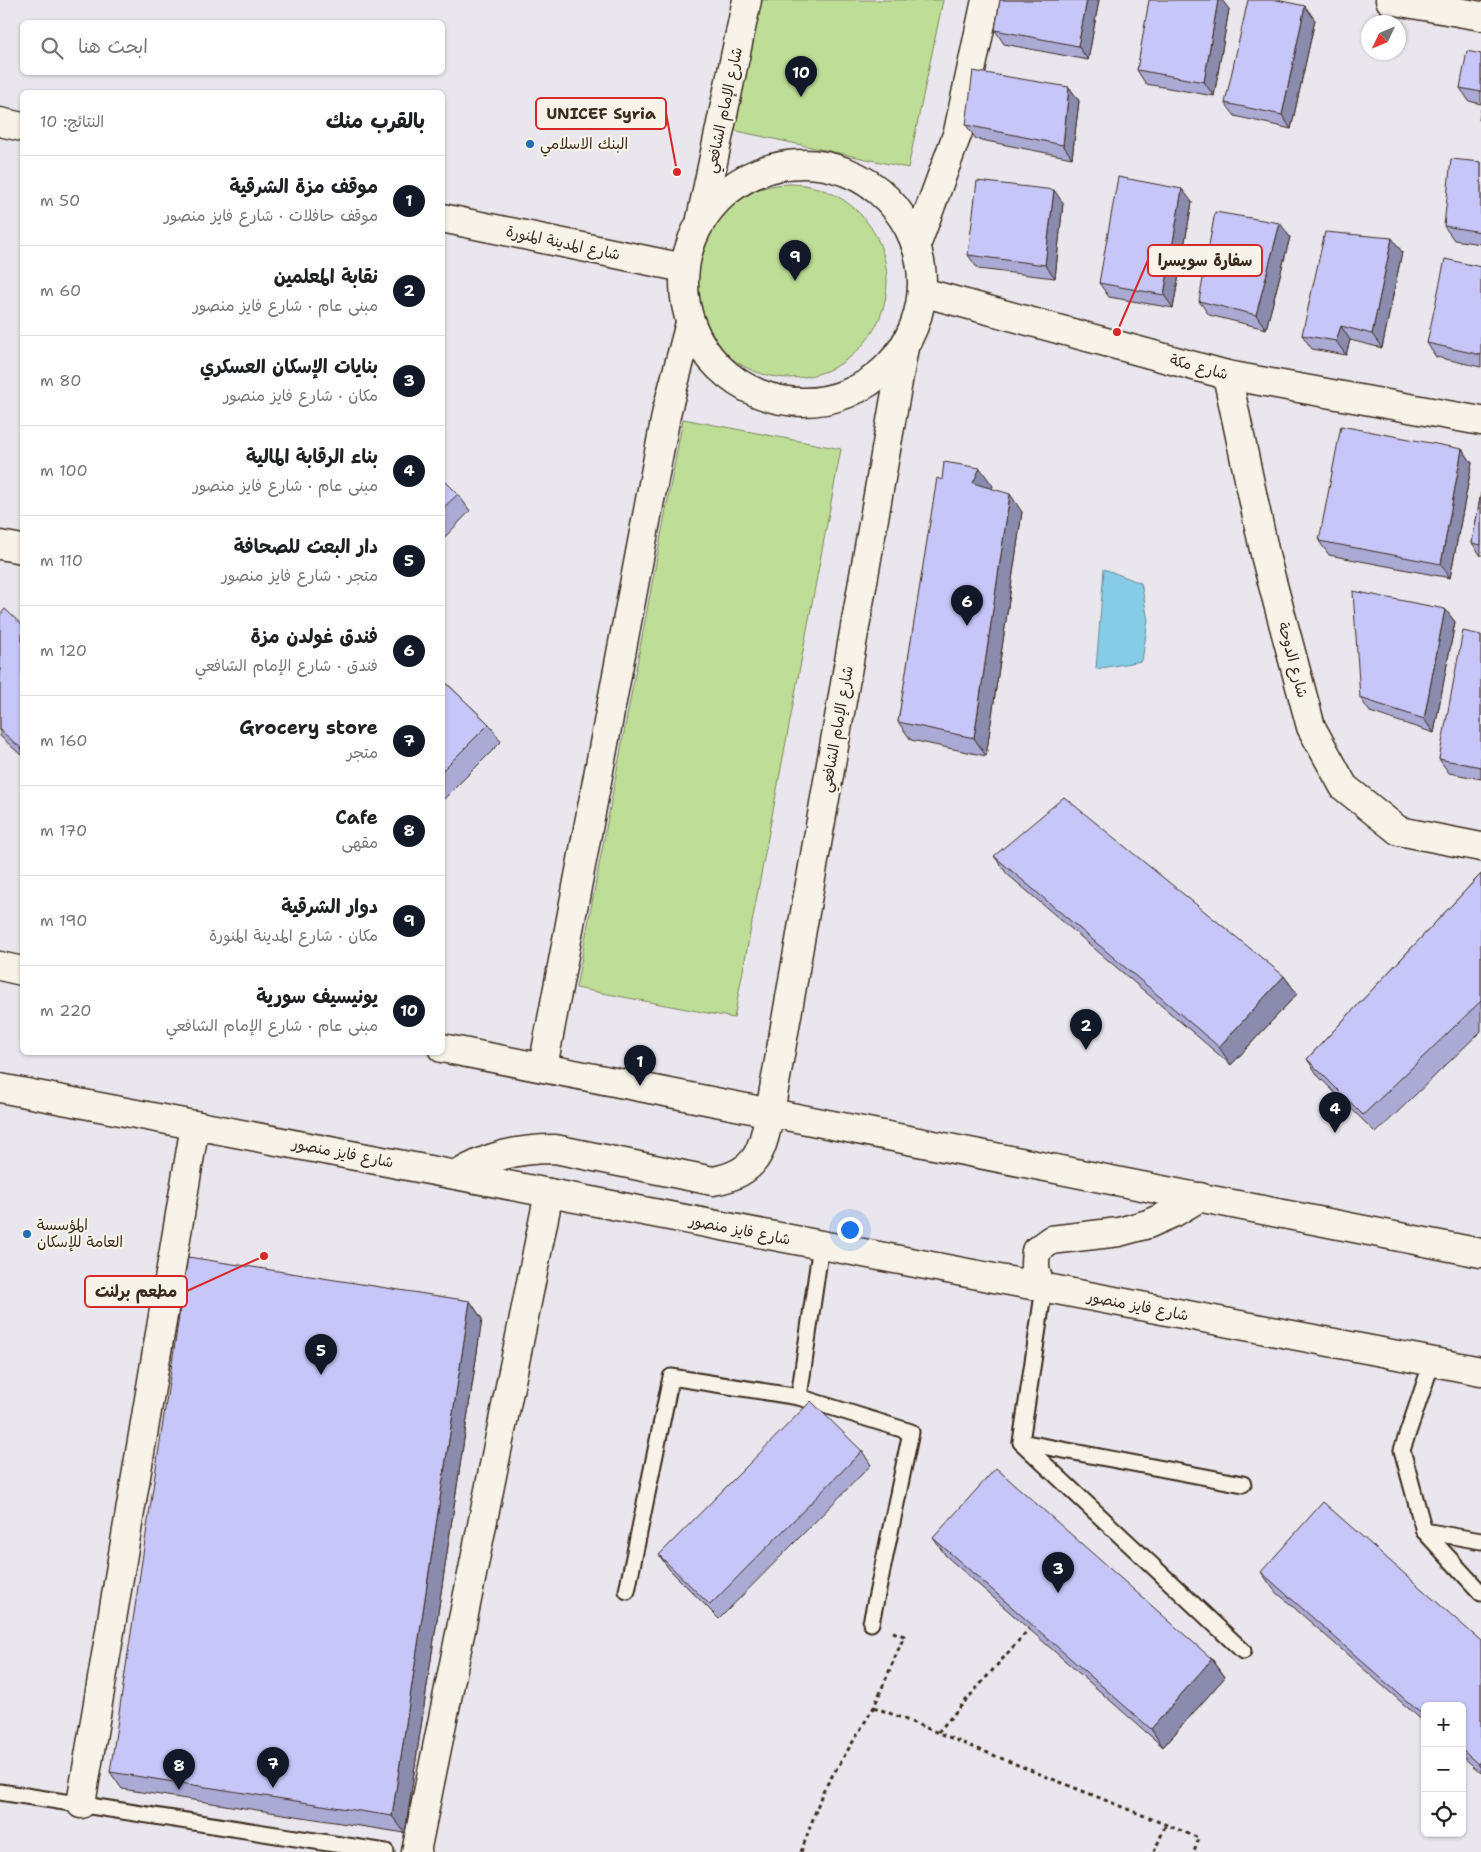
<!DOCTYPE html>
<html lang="ar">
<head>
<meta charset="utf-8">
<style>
  body { margin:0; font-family:"Shantell Sans","Playpen Sans Arabic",sans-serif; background:#f2f2f2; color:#202124; direction:rtl }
  .controls { position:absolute; right:15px; bottom:15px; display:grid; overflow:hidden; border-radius:8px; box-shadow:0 1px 4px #0004 }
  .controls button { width:45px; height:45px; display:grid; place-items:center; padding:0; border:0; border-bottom:1px solid #e0e0e0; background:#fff; color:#202124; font:25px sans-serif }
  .compass { position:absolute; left:1361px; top:15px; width:45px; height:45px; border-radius:50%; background:#fff; box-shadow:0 1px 4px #0004; rotate:226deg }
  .you { position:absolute; left:849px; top:1229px; width:18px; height:18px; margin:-12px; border:4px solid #fff; border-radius:50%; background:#1a73e8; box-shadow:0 0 0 8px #1a73e833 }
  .badge { display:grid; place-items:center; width:32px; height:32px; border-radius:50%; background:#111827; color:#fff; font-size:16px; font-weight:700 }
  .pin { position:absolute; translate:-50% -41px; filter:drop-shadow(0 1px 2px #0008) }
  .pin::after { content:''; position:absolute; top:26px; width:18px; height:15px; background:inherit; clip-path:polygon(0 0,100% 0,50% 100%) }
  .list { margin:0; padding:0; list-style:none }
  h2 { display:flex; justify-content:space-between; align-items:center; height:65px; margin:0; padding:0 20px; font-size:21px }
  h2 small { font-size:16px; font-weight:400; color:#757577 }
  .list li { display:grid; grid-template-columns:32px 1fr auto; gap:15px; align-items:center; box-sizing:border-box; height:90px; padding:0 20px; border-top:1px solid #e0e0e0 }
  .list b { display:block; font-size:19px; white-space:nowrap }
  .list p { margin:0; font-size:16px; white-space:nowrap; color:#757577 }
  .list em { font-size:16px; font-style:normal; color:#757577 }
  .icon { flex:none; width:28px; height:28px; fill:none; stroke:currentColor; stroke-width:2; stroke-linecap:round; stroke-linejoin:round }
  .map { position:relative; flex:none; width:1481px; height:1852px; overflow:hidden; direction:ltr }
  .search { position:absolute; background:#fff; box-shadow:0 1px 4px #0004; left:20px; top:20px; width:425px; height:55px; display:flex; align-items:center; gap:12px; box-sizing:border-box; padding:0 18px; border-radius:8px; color:#757577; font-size:19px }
  .panel { position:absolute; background:#fff; box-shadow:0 1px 4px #0004; left:20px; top:90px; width:425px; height:965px; border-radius:8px; direction:rtl }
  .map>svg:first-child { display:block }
  .green { fill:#bede97; stroke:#7c845a }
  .water { fill:#86cce7; stroke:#688b97 }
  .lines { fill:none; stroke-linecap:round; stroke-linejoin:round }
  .lane-casing { stroke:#3b2a1e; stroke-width:19 }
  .street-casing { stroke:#3b2a1e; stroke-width:31 }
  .secondary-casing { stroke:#3b2a1e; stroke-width:31 }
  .highway-casing { stroke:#3b2a1e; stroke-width:31 }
  .path { stroke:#3b2a1e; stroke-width:3; stroke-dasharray:4 4; stroke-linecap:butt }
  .lane { stroke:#f7f3e8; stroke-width:15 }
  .street { stroke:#f7f3e8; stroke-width:28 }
  .secondary { stroke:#f7f3e8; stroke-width:28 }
  .highway { stroke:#f7f3e8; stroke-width:28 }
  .wall { fill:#abaad5; stroke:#3b2a1e }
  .shaded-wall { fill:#8b8bae; stroke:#3b2a1e }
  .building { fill:#c7c6f8; stroke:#3b2a1e }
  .poi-dot { fill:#1f6fb2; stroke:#f7f3e8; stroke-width:2 }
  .labels { text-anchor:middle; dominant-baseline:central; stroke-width:4.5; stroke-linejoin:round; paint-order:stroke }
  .street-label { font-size:15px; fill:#3b2a1e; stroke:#f7f3e8 }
  .poi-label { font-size:15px; fill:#3b2a1e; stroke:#f7f3e8; text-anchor:start }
  .leader { fill:none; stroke:#d62828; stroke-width:2 }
  .callout-dot { fill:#d62828; stroke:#f7f3e8; stroke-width:2 }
  .callout { fill:#f7f3e8; stroke:#d62828; stroke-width:2 }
  .callout-label { font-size:16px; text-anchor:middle; font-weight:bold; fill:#3b2a1e }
</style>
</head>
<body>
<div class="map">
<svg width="1481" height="1852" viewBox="0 0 1481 1852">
  <rect width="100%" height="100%" fill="#e9e6ed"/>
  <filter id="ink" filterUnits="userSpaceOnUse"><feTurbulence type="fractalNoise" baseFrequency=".02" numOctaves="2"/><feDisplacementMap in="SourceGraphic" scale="10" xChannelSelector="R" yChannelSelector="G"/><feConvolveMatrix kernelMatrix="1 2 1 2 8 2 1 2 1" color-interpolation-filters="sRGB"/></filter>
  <g filter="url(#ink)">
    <!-- green -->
    <g class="green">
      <polygon points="750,0 943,0 908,168 723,128"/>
      <circle cx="790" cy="281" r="97"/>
      <polygon points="683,419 841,449 734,1018 576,988"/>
    </g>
    <!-- water -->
    <polygon class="water" points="1104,569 1141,583 1148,620 1142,661 1096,669"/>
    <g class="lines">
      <defs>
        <g id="lane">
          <polyline points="1044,1288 1021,1442 1243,1484"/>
          <polyline points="1432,1362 1402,1450 1424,1531 1481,1593"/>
          <polyline points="799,1397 911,1432 871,1623"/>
          <polyline points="1021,1442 1243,1651"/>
          <polyline points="1424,1531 1481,1541"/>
          <polyline points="627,1591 671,1377 799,1397 821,1245"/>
          <polyline points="0,1792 386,1852"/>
        </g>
        <g id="street">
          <polyline points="1390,0 1481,16"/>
          <polyline points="0,122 22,127"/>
          <polyline points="442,218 684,268"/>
          <polyline points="922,292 1227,375 1481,421"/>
          <polyline points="1227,375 1266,559 1311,727 1344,787 1399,831 1481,847"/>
          <polyline points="0,545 22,549"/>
          <polyline points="81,1804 195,1125"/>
          <polyline points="416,1852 549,1193"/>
        </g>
        <g id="secondary">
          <circle cx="803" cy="283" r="119"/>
          <polyline points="701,219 747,0"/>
          <polyline points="916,246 958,132 986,0"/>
          <polyline points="543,1067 667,410 690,323"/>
          <polyline points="770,1112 904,347"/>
        </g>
        <g id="highway">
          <polyline points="0,966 22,971"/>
          <polyline points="442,1048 1481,1253"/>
          <polyline points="0,1088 1481,1371"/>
          <path d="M457 1175C488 1156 518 1149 555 1149L713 1181C758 1173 762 1151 770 1112"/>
          <path d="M1044 1288C1034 1276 1034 1266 1036 1251L1051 1240 1119 1232 1148 1224 1175 1212 1200 1197"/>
        </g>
      </defs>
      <!-- lane casing -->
      <use href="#lane" class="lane-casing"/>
      <!-- street casing -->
      <use href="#street" class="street-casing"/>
      <!-- secondary casing -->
      <use href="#secondary" class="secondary-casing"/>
      <!-- highway casing -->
      <use href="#highway" class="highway-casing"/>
      <!-- path -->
      <g class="path">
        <polyline points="874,1707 1199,1838 1194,1852"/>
        <polyline points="938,1732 1029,1629"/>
        <polyline points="801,1852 823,1791 874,1707 904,1636 893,1632"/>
        <polyline points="1154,1852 1166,1824"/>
      </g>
      <!-- lane -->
      <use href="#lane" class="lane"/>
      <!-- street -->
      <use href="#street" class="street"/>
      <!-- secondary -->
      <use href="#secondary" class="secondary"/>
      <!-- highway -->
      <use href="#highway" class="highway"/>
    </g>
    <!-- wall -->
    <g class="wall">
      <polygon points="1000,0 1099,0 1088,60 1004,44 995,30"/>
      <polygon points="1229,9 1214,96 1146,84 1137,70"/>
      <polygon points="1315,20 1291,129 1235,116 1225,103"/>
      <polygon points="1481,54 1481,104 1469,101 1460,88"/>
      <polygon points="1069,87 1079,101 1072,158 976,139 966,125"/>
      <polygon points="1481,162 1481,244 1454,240 1444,226"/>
      <polygon points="1192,202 1173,308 1109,297 1099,283"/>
      <polygon points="1063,203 1055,278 978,269 968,255"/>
      <polygon points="1290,237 1266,329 1209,315 1199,301"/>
      <polygon points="1402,252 1382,348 1350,340 1346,355 1312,349 1302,335"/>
      <polygon points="1481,267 1481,367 1436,357 1427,343"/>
      <polygon points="1462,449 1472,463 1450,578 1329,555 1319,541"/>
      <polygon points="442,478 458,494 470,511 442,540"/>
      <polygon points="942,480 993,486 991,489 1022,512 986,756 911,740 898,722"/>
      <polygon points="1481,493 1481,556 1472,543"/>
      <polygon points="1445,609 1455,622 1434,733 1370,712 1360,698"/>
      <polygon points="0,615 22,625 22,756 0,736"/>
      <polygon points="1481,635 1481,779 1449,773 1439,759"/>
      <polygon points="442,679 489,724 501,742 442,801"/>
      <polygon points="994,856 1284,976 1297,994 1231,1065 1007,874"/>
      <polygon points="1481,874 1481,1031 1376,1133 1319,1077 1307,1059"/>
      <polygon points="470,1301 482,1319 405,1833 122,1789 110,1772"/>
      <polygon points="862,1451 871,1465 719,1619 669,1569 659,1555"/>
      <polygon points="933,1538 1212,1659 1225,1677 1163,1747 946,1556"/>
      <polygon points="1261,1572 1481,1641 1481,1773 1462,1756 1462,1706 1425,1706 1425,1723 1274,1590"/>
    </g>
    <!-- shaded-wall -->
    <g class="shaded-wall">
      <polygon points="1087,0 1099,0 1088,60 1078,46"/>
      <polygon points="1218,0 1222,0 1229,9 1214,96 1204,82"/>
      <polygon points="1305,6 1315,20 1291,129 1282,115"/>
      <polygon points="1069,87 1079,101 1072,158 1063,145"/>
      <polygon points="1182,189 1192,202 1173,308 1164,295"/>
      <polygon points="1054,190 1063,203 1055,278 1045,265"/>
      <polygon points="1280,223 1290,237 1266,329 1256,315"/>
      <polygon points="1392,238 1402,252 1382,348 1372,334"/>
      <polygon points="1341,326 1350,340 1346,355 1336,341"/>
      <polygon points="1462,449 1472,463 1450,578 1441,564"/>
      <polygon points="980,468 993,486 985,501 973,483"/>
      <polygon points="1010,494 1022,512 986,756 974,738"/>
      <polygon points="1445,609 1455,622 1434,733 1424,719"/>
      <polygon points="1284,976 1297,994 1231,1065 1219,1047"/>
      <polygon points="470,1301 482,1319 405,1833 392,1816"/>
      <polygon points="1212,1659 1225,1677 1163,1747 1151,1729"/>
      <polygon points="1481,1760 1481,1768 1478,1764"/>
    </g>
    <!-- building -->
    <g class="building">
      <polygon points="1000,0 1087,0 1078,46 995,30"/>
      <polygon points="1149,0 1218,0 1204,82 1137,70"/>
      <polygon points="1248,0 1277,0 1305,6 1282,115 1225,103"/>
      <polygon points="1467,51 1481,54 1481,92 1460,88"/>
      <polygon points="973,71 1069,87 1063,145 966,125"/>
      <polygon points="1481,109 1481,121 1479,120"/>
      <polygon points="1451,159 1481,162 1481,232 1444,226"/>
      <polygon points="1118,177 1182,189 1164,295 1099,283"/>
      <polygon points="977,181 1054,190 1045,265 968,255"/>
      <polygon points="1215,212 1280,223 1256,315 1199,301"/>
      <polygon points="1325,232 1392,238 1372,334 1341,326 1336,341 1302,335"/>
      <polygon points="1445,259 1481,267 1481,355 1427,343"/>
      <polygon points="1341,426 1462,449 1441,564 1319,541"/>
      <polygon points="944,462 980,468 973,483 1010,494 974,738 898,722 937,478 942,480"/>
      <polygon points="442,478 458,494 442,509"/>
      <polygon points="1481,493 1481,545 1472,543"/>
      <polygon points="1353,591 1445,609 1424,719 1360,698"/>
      <polygon points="5,609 22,625 22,749 0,730 0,615"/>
      <polygon points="1463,631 1481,635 1481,767 1439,759"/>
      <polygon points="442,679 489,724 442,771"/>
      <polygon points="1064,797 1284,976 1219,1047 994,856"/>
      <polygon points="1481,874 1481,1001 1363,1115 1307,1059"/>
      <polygon points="188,1257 470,1301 392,1816 110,1772"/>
      <polygon points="811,1401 862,1451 710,1605 659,1555"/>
      <polygon points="996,1468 1212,1659 1151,1729 933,1538"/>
      <polygon points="1323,1502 1481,1641 1481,1760 1478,1764 1462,1750 1462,1706 1425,1706 1425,1717 1261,1572"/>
    </g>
  </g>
  <!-- markers -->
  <g class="poi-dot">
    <circle cx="530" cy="144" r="5"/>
    <circle cx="27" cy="1234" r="5"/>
  </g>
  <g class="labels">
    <!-- street labels -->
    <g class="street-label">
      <text transform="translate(724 110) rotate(-78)">شارع الإمام الشافعي</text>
      <text transform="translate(563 243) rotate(12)">شارع المدينة المنورة</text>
      <text transform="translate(1199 367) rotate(15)">شارع مكة</text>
      <text transform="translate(1293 660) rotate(75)">شارع الدوحة</text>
      <text transform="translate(837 729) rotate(-80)">شارع الإمام الشافعي</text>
      <text transform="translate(343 1153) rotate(11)">شارع فايز منصور</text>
      <text transform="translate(740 1230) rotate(11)">شارع فايز منصور</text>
      <text transform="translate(1138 1306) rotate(11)">شارع فايز منصور</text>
    </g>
    <!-- poi labels -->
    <g class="poi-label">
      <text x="540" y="144">البنك الاسلامي</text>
      <text x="37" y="1225">المؤسسة<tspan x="37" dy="17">العامة للإسكان</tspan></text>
    </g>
  </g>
  <!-- callouts -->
  <path class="leader" d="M677 172L666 113M1117 332L1148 260M264 1256L187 1291"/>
  <g class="callout-dot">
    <circle cx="677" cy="172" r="5"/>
    <circle cx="1117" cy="332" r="5"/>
    <circle cx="264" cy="1256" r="5"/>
  </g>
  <g class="callout">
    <rect x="536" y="98" width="130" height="31" rx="5"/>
    <rect x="1148" y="245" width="114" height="31" rx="5"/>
    <rect x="85" y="1276" width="102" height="31" rx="5"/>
  </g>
  <g class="callout-label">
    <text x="601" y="119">UNICEF Syria</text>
    <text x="1205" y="266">سفارة سويسرا</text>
    <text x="136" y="1297">مطعم برلنت</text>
  </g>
</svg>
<div class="controls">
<button>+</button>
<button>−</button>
<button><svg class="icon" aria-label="locate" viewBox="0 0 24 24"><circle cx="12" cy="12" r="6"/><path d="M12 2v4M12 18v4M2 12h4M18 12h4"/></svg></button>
</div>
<svg class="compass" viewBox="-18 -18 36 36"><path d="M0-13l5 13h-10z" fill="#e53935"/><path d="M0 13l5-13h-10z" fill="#757577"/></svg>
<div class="you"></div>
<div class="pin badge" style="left:640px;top:1086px">1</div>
<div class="pin badge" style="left:1086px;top:1050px">2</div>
<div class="pin badge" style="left:1058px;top:1593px">3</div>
<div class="pin badge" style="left:1335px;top:1133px">4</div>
<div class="pin badge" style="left:321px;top:1375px">5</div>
<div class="pin badge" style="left:967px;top:626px">6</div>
<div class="pin badge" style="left:273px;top:1788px">7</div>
<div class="pin badge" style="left:179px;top:1790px">8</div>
<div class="pin badge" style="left:795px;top:281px">9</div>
<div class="pin badge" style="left:801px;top:97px">10</div>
<div class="search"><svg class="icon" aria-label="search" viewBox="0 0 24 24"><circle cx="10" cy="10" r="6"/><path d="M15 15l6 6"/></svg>ابحث هنا</div>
<section class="panel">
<h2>بالقرب منك<small>النتائج: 10</small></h2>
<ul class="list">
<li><span class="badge">1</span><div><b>موقف مزة الشرقية</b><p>موقف حافلات · شارع فايز منصور</p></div><em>50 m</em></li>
<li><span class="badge">2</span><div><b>نقابة المعلمين</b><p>مبنى عام · شارع فايز منصور</p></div><em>60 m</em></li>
<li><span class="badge">3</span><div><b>بنايات الإسكان العسكري</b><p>مكان · شارع فايز منصور</p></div><em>80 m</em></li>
<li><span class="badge">4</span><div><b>بناء الرقابة المالية</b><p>مبنى عام · شارع فايز منصور</p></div><em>100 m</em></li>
<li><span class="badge">5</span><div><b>دار البعث للصحافة</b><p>متجر · شارع فايز منصور</p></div><em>110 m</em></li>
<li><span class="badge">6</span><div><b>فندق غولدن مزة</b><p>فندق · شارع الإمام الشافعي</p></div><em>120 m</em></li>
<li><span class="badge">7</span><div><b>Grocery store</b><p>متجر</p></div><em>160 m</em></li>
<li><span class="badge">8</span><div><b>Cafe</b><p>مقهى</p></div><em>170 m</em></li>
<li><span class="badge">9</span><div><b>دوار الشرقية</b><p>مكان · شارع المدينة المنورة</p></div><em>190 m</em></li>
<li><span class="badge">10</span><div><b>يونيسيف سورية</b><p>مبنى عام · شارع الإمام الشافعي</p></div><em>220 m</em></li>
</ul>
</section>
</div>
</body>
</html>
